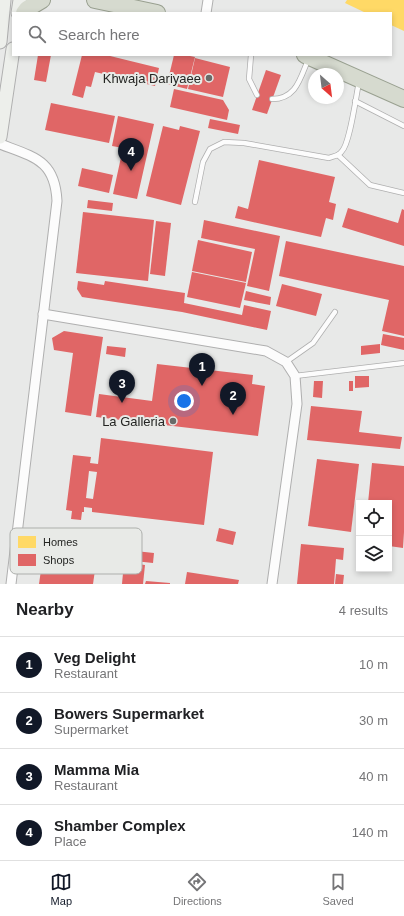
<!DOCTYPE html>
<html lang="en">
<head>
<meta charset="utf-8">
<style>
  body { margin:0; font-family:Helvetica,sans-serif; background:#f6f6f6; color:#202124 }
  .controls { position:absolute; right:12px; bottom:12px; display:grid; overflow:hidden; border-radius:0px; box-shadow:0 2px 6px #0003 }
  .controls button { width:36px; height:36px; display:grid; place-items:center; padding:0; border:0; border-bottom:1px solid #e0e0e0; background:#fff; color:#202124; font:20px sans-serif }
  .compass { position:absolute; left:308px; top:68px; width:36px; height:36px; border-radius:50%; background:#fff; box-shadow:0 2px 6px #0003; rotate:152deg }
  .you { position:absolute; left:184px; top:401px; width:14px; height:14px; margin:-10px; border:3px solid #fff; border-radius:50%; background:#1a73e8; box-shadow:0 0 0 6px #1a73e833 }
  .badge { display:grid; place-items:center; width:26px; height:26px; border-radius:50%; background:#111827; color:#fff; font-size:13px; font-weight:700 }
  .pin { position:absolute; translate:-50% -33px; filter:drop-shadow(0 1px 2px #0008) }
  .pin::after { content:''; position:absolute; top:21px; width:14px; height:12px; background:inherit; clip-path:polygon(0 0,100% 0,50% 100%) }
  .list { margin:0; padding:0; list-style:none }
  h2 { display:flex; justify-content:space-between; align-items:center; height:52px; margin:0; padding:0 16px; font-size:17px }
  h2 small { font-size:13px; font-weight:400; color:#757577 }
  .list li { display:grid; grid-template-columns:26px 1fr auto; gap:12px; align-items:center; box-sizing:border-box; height:56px; padding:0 16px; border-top:1px solid #e0e0e0 }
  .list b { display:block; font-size:15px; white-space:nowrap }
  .list p { margin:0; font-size:13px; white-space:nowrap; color:#757577 }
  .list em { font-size:13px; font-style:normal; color:#757577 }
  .icon { flex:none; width:22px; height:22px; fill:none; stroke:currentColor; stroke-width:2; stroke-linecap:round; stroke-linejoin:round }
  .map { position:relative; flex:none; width:404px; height:584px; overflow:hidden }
  .search { position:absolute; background:#fff; box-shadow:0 2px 6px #0003; left:12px; right:12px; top:12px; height:44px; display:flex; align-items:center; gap:10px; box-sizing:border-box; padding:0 14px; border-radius:0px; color:#757577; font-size:15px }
  .sheet { height:276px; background:#fff }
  nav { display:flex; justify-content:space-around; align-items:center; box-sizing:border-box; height:56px; border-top:1px solid #e0e0e0; background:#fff; font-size:11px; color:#757577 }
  nav a { display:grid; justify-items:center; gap:2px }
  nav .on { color:#111827 }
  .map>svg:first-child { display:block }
  .homes { fill:#ffd966 }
  .shops { fill:#e06666; fill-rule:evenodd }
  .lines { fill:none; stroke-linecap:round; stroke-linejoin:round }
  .service-casing { stroke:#afafaf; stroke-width:6 }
  .minor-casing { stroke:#afafaf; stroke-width:11 }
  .secondary-casing { stroke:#afafaf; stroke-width:15 }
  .trunk-casing { stroke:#99a090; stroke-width:18 }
  .service { stroke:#fcfcfc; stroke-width:4.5 }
  .minor { stroke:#fcfcfc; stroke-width:9 }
  .secondary { stroke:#edefeb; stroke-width:13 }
  .trunk { stroke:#d6dacf; stroke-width:16 }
  .poi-dot { fill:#696a68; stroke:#e8eae7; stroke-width:1.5 }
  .labels { text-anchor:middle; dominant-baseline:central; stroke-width:4; stroke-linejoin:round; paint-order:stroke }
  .poi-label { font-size:13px; fill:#242523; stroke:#e8eae7; text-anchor:end }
  .key { fill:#e8eae7; stroke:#adafac; stroke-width:1 }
  .key-label { font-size:11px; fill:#242523 }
</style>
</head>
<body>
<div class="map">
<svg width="404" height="584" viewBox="0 0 404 584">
  <rect width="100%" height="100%" fill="#e8e9e8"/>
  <!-- homes -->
  <polygon class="homes" points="347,0 404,0 404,31 391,25 391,13 366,13 345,3"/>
  <!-- shops -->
  <g class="shops">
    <polygon points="38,55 51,55 46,82 34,80"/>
    <polygon points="82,55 106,55 159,68 155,86 95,72 91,87 86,86 83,98 72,95"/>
    <polygon points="174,55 185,55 195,57 187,89 167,84"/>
    <polygon points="195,58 230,67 223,97 188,89"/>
    <polygon points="266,70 281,75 267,114 252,110"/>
    <polygon points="174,89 223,100 229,110 227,120 170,107"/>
    <polygon points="51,103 115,116 109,143 45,130"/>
    <polygon points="118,116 154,124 137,199 113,194 123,148 112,146"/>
    <polygon points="210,119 240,125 238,134 208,128"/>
    <polygon points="163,126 179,130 180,126 200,131 181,205 146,196"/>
    <polygon points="259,160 335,177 329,202 336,204 333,220 326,218 321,237 235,218 238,206 248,209"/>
    <polygon points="82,168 113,175 109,193 78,186"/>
    <polygon points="88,200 113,203 112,211 87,208"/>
    <polygon points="348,208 398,223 402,209 404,210 404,246 342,227"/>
    <polygon points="83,212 154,220 148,281 76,273"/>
    <polygon points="204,220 280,236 269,291 247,286 255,249 201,238"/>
    <polygon points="156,221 171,223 165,276 150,274"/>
    <polygon points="198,240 252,252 246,282 192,271"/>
    <polygon points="286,241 404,266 404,336 382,331 389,300 279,276"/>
    <polygon points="192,272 246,283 240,308 187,297"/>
    <polygon points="78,281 104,285 105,281 185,293 184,303 242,315 244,305 271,311 267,330 182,312 82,297 77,289"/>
    <polygon points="282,284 322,294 316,316 276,306"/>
    <polygon points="246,291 271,297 270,305 244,300"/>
    <polygon points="64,331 103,337 91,416 65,412 73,353 54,350 52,338"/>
    <polygon points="383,334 404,338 404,350 381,345"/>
    <polygon points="380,344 380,353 361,355 361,346"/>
    <polygon points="107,346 126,348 125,357 106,354"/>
    <polygon points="157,364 253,375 252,384 265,386 258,436 96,417 99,394 152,401"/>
    <polygon points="355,376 369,376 369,387 355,388"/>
    <polygon points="314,381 323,381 322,398 313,397"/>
    <rect x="349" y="381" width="4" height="10"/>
    <polygon points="311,406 362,411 359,432 402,437 400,449 307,440"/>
    <path d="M101 438 213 452 204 525 92 512V508L84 507V512H82L81 520 71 519 72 511 66 510 73 455 91 457 90 463 98 464ZM89 471 97 472 93 499 86 498Z"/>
    <polygon points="317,459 359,464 351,532 308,526"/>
    <polygon points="372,463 404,466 404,532 403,548 389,546 389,503 368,503"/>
    <polygon points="219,528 236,532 233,545 216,541"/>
    <polygon points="301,544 344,548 343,560 336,559 334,584 297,584"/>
    <polygon points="126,550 154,553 153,563 125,560"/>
    <polygon points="124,562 145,565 143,584 122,584"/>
    <polygon points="42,563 95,570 93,584 39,584"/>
    <polygon points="187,572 239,580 238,584 185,584"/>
    <polygon points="336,574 344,575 343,584 335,584"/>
    <polygon points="146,581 170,583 170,584 145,584"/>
  </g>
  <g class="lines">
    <defs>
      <g id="service">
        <polyline points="251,55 249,79 257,95"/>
        <path d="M272 99C296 99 300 79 308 60"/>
        <polyline points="355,101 404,126"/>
        <polyline points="338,155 370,185 404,193"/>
        <path d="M195 202 203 162 210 149 224 142 244 143 329 158C334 156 339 156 342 151 350 143 356 96 359 82"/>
        <polyline points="286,362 313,343 335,312"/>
        <polyline points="295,376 404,363"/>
      </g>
      <g id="minor">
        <polyline points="206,13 208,0"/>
        <path d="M0 144C34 157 55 160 57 201L11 584"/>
        <polyline points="43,314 266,351 286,362 295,376 297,404 272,584"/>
      </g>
      <g id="secondary">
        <polyline points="18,13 20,0"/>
        <polyline points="0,42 4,0"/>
        <polyline points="0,137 13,49"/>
      </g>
      <g id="trunk">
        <polyline points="95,0 157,13"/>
        <polyline points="24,13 27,9 42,0"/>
        <polyline points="305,55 404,99"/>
      </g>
    </defs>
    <!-- service casing -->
    <use href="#service" class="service-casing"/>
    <!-- minor casing -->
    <use href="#minor" class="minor-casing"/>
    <!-- secondary casing -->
    <use href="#secondary" class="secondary-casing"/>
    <!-- trunk casing -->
    <use href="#trunk" class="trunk-casing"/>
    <!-- service -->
    <use href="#service" class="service"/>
    <!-- minor -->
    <use href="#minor" class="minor"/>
    <!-- secondary -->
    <use href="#secondary" class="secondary"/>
    <!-- trunk -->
    <use href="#trunk" class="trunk"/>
  </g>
  <!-- markers -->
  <g class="poi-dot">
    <circle cx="209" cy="78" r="4"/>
    <circle cx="173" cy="421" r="4"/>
  </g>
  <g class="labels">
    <!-- poi labels -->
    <g class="poi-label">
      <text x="201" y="78">Khwaja Dariyaee</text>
      <text x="165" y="421">La Galleria</text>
    </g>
  </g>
  <!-- legend -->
  <rect x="10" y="528" width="132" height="46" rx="6" class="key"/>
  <rect x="18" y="536" width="18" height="12" fill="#ffd966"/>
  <rect x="18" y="554" width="18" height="12" fill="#e06666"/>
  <g class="key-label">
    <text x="43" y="546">Homes</text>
    <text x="43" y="564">Shops</text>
  </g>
</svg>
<div class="controls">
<button><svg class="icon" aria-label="locate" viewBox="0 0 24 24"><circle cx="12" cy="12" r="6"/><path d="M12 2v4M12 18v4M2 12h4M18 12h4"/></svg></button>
<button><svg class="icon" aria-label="layers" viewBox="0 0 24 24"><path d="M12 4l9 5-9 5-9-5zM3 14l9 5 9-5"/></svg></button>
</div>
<svg class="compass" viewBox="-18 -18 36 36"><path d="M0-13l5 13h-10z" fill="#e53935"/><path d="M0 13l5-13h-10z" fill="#757577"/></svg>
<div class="you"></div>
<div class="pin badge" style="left:202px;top:386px">1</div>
<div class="pin badge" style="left:233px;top:415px">2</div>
<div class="pin badge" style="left:122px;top:403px">3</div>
<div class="pin badge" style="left:131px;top:171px">4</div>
<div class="search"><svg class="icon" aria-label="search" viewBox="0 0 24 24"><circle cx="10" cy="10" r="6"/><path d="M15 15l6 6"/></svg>Search here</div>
</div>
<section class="sheet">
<h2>Nearby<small>4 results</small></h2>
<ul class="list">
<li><span class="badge">1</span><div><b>Veg Delight</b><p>Restaurant</p></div><em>10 m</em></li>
<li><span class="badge">2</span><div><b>Bowers Supermarket</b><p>Supermarket</p></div><em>30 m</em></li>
<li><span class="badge">3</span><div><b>Mamma Mia</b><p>Restaurant</p></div><em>40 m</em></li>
<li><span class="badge">4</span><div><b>Shamber Complex</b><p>Place</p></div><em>140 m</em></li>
</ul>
</section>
<nav>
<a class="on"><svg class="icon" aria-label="map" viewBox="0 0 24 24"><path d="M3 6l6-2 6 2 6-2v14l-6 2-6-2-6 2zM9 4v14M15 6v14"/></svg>Map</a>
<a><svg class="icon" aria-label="directions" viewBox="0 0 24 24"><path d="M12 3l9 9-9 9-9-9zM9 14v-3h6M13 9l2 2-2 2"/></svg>Directions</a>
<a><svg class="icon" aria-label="saved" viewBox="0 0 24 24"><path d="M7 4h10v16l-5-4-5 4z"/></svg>Saved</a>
</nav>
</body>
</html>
